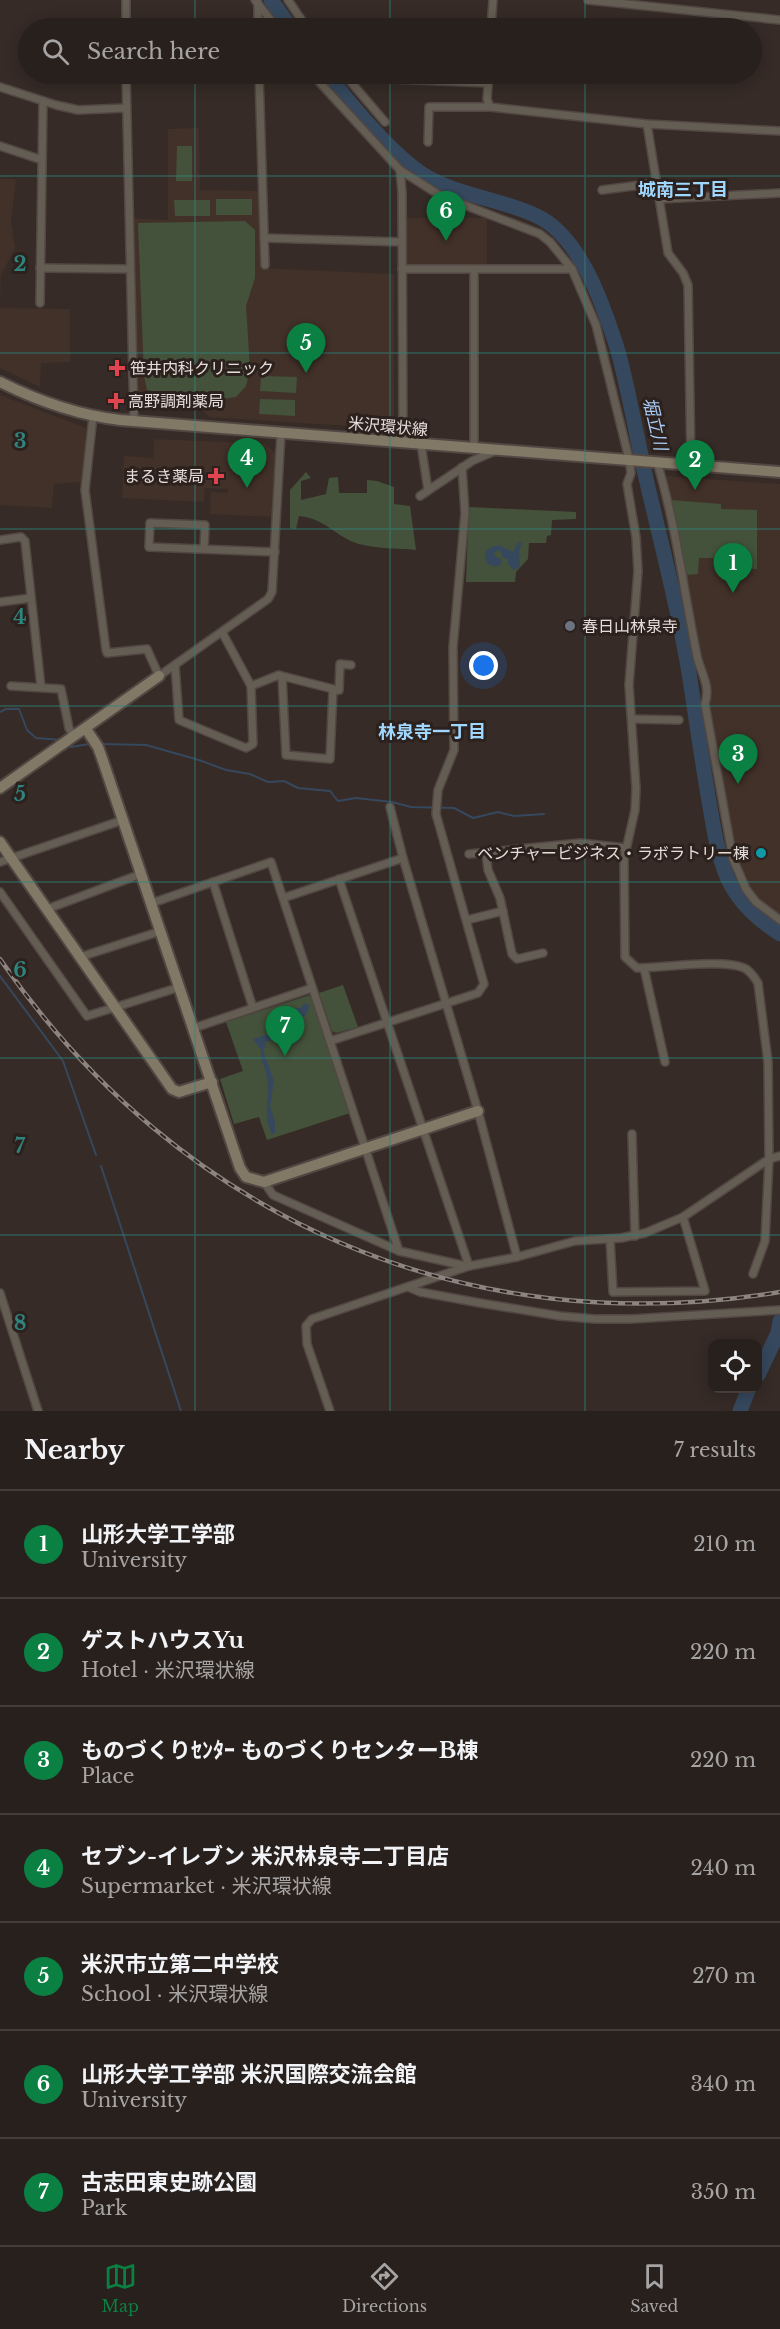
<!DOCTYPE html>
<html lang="en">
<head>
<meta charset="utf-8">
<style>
  body { margin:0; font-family:"Libre Baskerville","Noto Sans JP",serif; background:#342d29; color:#f1f3f6 }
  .controls { position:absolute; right:18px; bottom:18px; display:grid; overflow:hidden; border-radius:12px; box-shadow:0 3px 15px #0003 }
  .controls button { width:54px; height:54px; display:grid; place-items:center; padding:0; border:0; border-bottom:2px solid #443e3b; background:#28201c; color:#f1f3f6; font:30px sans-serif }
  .you { position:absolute; left:484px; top:666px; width:21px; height:21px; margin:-15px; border:4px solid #fff; border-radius:50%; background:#1a73e8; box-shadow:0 0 0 9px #1a73e833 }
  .badge { display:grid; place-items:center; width:39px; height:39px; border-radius:50%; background:#0b8043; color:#fff; font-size:20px; font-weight:700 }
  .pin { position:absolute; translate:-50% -50px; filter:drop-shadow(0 2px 3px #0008) }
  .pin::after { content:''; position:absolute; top:32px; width:21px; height:18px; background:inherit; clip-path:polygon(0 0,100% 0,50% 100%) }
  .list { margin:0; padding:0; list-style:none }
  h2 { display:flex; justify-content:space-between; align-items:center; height:78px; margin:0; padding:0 24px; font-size:26px }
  h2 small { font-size:20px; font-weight:400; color:#a5a3a3 }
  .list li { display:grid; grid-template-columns:39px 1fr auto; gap:18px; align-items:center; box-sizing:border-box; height:108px; padding:0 24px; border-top:2px solid #443e3b }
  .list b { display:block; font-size:22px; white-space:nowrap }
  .list p { margin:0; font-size:20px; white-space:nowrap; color:#a5a3a3 }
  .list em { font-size:20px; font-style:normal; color:#a5a3a3 }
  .icon { flex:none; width:33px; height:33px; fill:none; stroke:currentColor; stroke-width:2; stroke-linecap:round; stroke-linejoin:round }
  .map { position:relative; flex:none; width:780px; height:1411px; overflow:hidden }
  .search { position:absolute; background:#28201c; box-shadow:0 3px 15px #0003; left:18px; right:18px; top:18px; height:66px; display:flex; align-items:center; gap:15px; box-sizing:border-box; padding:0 21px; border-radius:33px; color:#a5a3a3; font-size:22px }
  .sheet { height:834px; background:#28201c }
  nav { display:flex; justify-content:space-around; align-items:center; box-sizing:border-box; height:84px; border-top:2px solid #443e3b; background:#28201c; font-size:16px; color:#a5a3a3 }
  nav a { display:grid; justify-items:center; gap:3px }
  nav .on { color:#0b8043 }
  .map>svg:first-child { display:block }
  .built { fill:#423129 }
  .green { fill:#44523b }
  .water { fill:#36485d }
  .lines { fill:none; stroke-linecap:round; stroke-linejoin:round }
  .stream { stroke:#36485d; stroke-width:2 }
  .river { stroke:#36485d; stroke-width:15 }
  .street-casing { stroke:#524743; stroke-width:10 }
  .secondary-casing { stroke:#524743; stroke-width:14 }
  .street { stroke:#645d53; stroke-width:7 }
  .secondary { stroke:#827866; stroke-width:10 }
  .rail-casing { stroke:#8d837f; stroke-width:4.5 }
  .rail { stroke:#2c211d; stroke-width:2; stroke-dasharray:7; stroke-linecap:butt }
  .grid { fill:none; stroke:#2f857e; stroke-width:1.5; stroke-opacity:0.55 }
  .health-dot { fill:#e0444e; stroke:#2c211d; stroke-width:2 }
  .worship-dot { fill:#6b7280; stroke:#2c211d; stroke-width:2 }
  .culture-dot { fill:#0f9aa8; stroke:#2c211d; stroke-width:2 }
  .labels { text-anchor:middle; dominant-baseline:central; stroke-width:6; stroke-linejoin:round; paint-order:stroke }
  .poi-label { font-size:16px; fill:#e5ddda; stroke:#2c211d; text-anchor:start }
  .street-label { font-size:16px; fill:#e5ddda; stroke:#2c211d }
  .neighbourhood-label { font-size:18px; font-weight:bold; fill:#a0d7ff; stroke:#2c211d }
  .water-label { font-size:18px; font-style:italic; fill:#a7cbf6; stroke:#2c211d }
  .grid-label { font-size:20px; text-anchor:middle; font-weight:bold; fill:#2f857e; stroke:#2c211d; stroke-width:6; stroke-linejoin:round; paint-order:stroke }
</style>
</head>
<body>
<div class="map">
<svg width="780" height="1411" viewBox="0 0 780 1411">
  <rect width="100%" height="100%" fill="#362b26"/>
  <!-- built -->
  <g class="built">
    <polygon points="199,128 200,190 259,191 261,268 394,274 394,418 381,428 209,417 196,404 136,393 130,218 168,220 168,129"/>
    <polygon points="0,179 16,179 11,222 15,248 1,275 0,303"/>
    <rect x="406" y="218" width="81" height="47"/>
    <polygon points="0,308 70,309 70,362 41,363 40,387 0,368"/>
    <polygon points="0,395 86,428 84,465 81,482 54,484 52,508 0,505"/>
    <polygon points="154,439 265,444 277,455 274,517 210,514 211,492 228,493 228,489 205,488 204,502 122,498 124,456 153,458"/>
    <polygon points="665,476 780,484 780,916 766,907 751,891 738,866"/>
  </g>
  <!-- green -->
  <g class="green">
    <polygon points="177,146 192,146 192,181 176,181"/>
    <rect x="216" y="199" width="36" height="16"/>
    <polygon points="174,200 210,200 210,216 175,216"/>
    <polygon points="245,221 255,230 255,278 246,306 250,369 246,386 236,397 209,401 147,390 144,376 138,223"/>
    <polygon points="261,376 297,377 296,393 260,391"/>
    <polygon points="260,399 295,400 295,416 259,414"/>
    <path d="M306 472 311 478 301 481V500L326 494 329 478 338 477 339 493H367V480L377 481 394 487V504L410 506 416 550C397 548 377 549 359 544 335 537 327 519 299 516L296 529 290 528V490Z"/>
    <polygon points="671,500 721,504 721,509 757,510 757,569 723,568 722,558 699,558 698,574 685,575"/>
    <polygon points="469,507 576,512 576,519 552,520 551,535 547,536 546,543 529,543 528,559 516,572 515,582 466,582"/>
    <polygon points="343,985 358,1027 336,1033 332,1031 319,993"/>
    <polygon points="310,995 350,1113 267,1140 259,1117 234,1124 220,1079 243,1071 226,1022"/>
  </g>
  <!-- water -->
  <g class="water">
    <polygon points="518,542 522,543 519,551 520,567 514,570 508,564 508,559 502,557 501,552 499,550 494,553 495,556 502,560 500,565 496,567 487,564 485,553 489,548 499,545 513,552"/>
    <path d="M304 1003 310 1006 305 1016 285 1015 275 1026V1033L282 1035V1039L279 1042 274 1040 264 1042 266 1044V1047L263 1049 264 1053 274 1081 270 1107 275 1121V1133L272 1134C262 1113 270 1100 267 1078 266 1068 260 1061 261 1050L253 1039 267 1035C274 1015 276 1009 301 1008Z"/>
  </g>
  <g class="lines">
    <!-- stream -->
    <g class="stream">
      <polyline points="0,712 6,709 19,709 27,730 36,738 61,740"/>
      <polyline points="103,744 146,745 199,760 226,770 250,774 268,782 284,781 298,788 330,791 338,801 356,798 392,802 411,807 454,808 473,818 498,812 514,816 544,814"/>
      <polyline points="71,747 89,744"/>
      <polyline points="0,976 63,1061 96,1155"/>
      <polyline points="101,1166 181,1411"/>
    </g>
    <!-- river -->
    <g class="river">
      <polyline points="271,0 291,28"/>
      <path d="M327 74C352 106 390 153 424 175 458 196 501 199 537 216 581 237 604 307 618 351 629 392 636 433 645 474 660 540 678 605 689 673 696 717 702 762 710 807 714 831 718 855 727 877 738 902 758 920 780 934"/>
      <polyline points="758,1375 778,1333 780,1321"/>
      <polyline points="740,1411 749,1388"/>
    </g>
    <defs>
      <g id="street">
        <polyline points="126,0 126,28"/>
        <polyline points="255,0 277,28"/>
        <polyline points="288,0 307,28"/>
        <polyline points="588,0 780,20"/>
        <polyline points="258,3 258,28"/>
        <polyline points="491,28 493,0"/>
        <polyline points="126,74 134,421"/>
        <polyline points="259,74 265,265"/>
        <path d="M312 74 400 170 441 196 540 234 550 242 572 269 596 325 629 459 631 473 627 484 636 537 638 571 629 685 636 788 635 810 624 859 625 957 637 968C662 968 726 958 746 969 752 973 755 978 758 983L768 1062 769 1159 765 1241 753 1274"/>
        <polyline points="344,74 385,122"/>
        <polyline points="489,74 487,99 490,107 647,124 780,131"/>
        <polyline points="393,79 488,83"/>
        <polyline points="0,87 56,105 78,110 126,108"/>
        <polyline points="647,124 668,253 683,273 688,285 691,465"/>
        <polyline points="428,142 429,107 490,107"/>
        <polyline points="0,146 42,160"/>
        <polyline points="400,170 402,192 403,442"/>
        <polyline points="602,190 656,183"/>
        <polyline points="659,199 780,193"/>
        <polyline points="264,238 402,242"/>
        <polyline points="40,268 130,269"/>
        <polyline points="402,269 572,269"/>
        <polyline points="474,269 474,448"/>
        <polyline points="40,303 43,101"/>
        <polyline points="93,416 85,490 106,650 107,653 147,649 159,676 268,599 272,592 281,433"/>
        <polyline points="421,444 428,490"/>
        <path d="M657 462C676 525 684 592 697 656 701 674 711 685 705 704L733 859 746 889 756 902 780 920"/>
        <polyline points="420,496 472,461 495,451"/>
        <polyline points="0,540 21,537 25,541 41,687"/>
        <polyline points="204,549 205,525 150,523 149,547 275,552"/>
        <polyline points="0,602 31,598"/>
        <polyline points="222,632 251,686 279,675 282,676 333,689 330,759 286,755 282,676"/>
        <polyline points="175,665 179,720 246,748 253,744 251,686"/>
        <polyline points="11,686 61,689 69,728 74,737"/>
        <polyline points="333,691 339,690 340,664 351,665"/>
        <polyline points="632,719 679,720"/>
        <polyline points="390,807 403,858 478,1111 517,1257"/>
        <polyline points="486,852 488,870 500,898 512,954 517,959 543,953"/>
        <polyline points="469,854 580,843 626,848"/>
        <polyline points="0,862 123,820"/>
        <polyline points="339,879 469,1266"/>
        <polyline points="213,882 253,1008"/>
        <polyline points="0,892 87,1016 180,987"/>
        <polyline points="283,898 403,858"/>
        <polyline points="152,903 271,862 399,1251"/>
        <polyline points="47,909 141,874"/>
        <polyline points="467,920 503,911"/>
        <polyline points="80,957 161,931"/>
        <polyline points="644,968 665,1062"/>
        <polyline points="194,1028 312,988"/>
        <polyline points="330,1041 478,993 484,984 436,814 438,790 454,750 453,647 465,513 462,467"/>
        <polyline points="632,1134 635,1236"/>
        <polyline points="264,1182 273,1195 399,1251 466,1266"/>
        <polyline points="610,1239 613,1292 705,1291 683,1217"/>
        <polyline points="408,1287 420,1292 480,1303 560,1316 595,1319 631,1319 780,1310"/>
        <polyline points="0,1293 38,1411"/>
        <polyline points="330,1411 307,1344 306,1326 312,1319 469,1266 517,1257 575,1241 621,1238 645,1233 683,1217 769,1159 780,1156"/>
      </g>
      <g id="secondary">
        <path d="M0 382C38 401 77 415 120 420L780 472"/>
        <polyline points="86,729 98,747 103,761 240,1168 246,1177 264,1182 478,1111"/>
        <polyline points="0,788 159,676"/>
        <polyline points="0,842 172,1089 179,1092 212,1082"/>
      </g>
    </defs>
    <!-- street casing -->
    <use href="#street" class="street-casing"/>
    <!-- secondary casing -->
    <use href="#secondary" class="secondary-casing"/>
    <!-- street -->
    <use href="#street" class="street"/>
    <!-- secondary -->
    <use href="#secondary" class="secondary"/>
    <defs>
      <path id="rail" d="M0 959C179 1219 467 1344 780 1292"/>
    </defs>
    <!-- rail casing -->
    <use href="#rail" class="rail-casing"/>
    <!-- rail -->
    <use href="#rail" class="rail"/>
  </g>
  <!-- grid -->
  <path class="grid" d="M195 0V28M390 0V28M585 0V28M195 74V1411M390 74V1411M585 74V1411M0 176H780M0 353H780M0 529H780M0 706H780M0 882H780M0 1058H780M0 1235H780"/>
  <!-- markers -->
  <g class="health-dot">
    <path d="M114 359h6v6h6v6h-6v6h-6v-6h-6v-6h6z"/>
    <path d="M113 392h6v6h6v6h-6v6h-6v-6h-6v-6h6z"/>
    <path d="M213 467h6v6h6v6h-6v6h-6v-6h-6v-6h6z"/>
  </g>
  <circle class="worship-dot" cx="570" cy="626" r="6"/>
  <circle class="culture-dot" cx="761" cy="853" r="6"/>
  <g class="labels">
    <!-- poi labels -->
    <g class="poi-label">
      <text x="130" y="368">笹井内科クリニック</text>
      <text x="128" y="401">高野調剤薬局</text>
      <text x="204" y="476" text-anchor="end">まるき薬局</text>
      <text x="582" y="626">春日山林泉寺</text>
      <text x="749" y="853" text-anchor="end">ベンチャービジネス・ラボラトリー棟</text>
    </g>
    <!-- street labels -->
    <g class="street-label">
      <text transform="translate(388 426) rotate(5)">米沢環状線</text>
    </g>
    <!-- neighbourhood labels -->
    <g class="neighbourhood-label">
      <text x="683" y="190">城南三丁目</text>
      <text x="432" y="732">林泉寺一丁目</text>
    </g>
    <!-- water labels -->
    <g class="water-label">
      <text transform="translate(655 424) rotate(77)">堀立川</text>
    </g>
  </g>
  <g class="grid-label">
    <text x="20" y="271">2</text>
    <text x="20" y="448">3</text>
    <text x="20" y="624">4</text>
    <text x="20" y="801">5</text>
    <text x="20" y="977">6</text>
    <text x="20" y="1153">7</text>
    <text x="20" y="1330">8</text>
  </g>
</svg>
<div class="controls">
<button><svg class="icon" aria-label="locate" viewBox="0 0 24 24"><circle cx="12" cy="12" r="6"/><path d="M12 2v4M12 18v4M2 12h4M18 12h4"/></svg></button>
</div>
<div class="you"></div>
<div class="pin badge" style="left:733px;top:593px">1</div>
<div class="pin badge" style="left:695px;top:490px">2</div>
<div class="pin badge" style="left:738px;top:784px">3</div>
<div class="pin badge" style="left:247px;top:488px">4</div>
<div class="pin badge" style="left:306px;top:373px">5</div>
<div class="pin badge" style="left:446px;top:241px">6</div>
<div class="pin badge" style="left:285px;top:1056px">7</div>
<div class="search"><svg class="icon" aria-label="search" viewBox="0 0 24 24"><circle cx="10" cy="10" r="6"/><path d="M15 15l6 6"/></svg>Search here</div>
</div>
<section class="sheet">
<h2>Nearby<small>7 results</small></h2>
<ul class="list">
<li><span class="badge">1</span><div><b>山形大学工学部</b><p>University</p></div><em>210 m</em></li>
<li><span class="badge">2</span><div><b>ゲストハウスYu</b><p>Hotel · 米沢環状線</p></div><em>220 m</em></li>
<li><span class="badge">3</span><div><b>ものづくりｾﾝﾀｰ ものづくりセンターB棟</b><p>Place</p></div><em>220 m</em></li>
<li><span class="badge">4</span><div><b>セブン-イレブン 米沢林泉寺二丁目店</b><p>Supermarket · 米沢環状線</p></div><em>240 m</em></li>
<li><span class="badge">5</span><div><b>米沢市立第二中学校</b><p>School · 米沢環状線</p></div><em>270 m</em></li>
<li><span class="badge">6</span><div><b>山形大学工学部 米沢国際交流会館</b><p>University</p></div><em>340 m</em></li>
<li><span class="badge">7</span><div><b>古志田東史跡公園</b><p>Park</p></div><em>350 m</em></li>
</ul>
</section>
<nav>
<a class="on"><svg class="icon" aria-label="map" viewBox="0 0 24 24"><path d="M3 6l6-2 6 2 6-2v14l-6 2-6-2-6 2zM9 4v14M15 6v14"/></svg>Map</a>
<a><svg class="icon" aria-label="directions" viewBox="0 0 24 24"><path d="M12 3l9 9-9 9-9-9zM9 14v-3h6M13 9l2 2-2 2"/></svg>Directions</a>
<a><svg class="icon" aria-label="saved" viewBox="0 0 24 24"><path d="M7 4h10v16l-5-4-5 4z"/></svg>Saved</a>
</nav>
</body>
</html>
